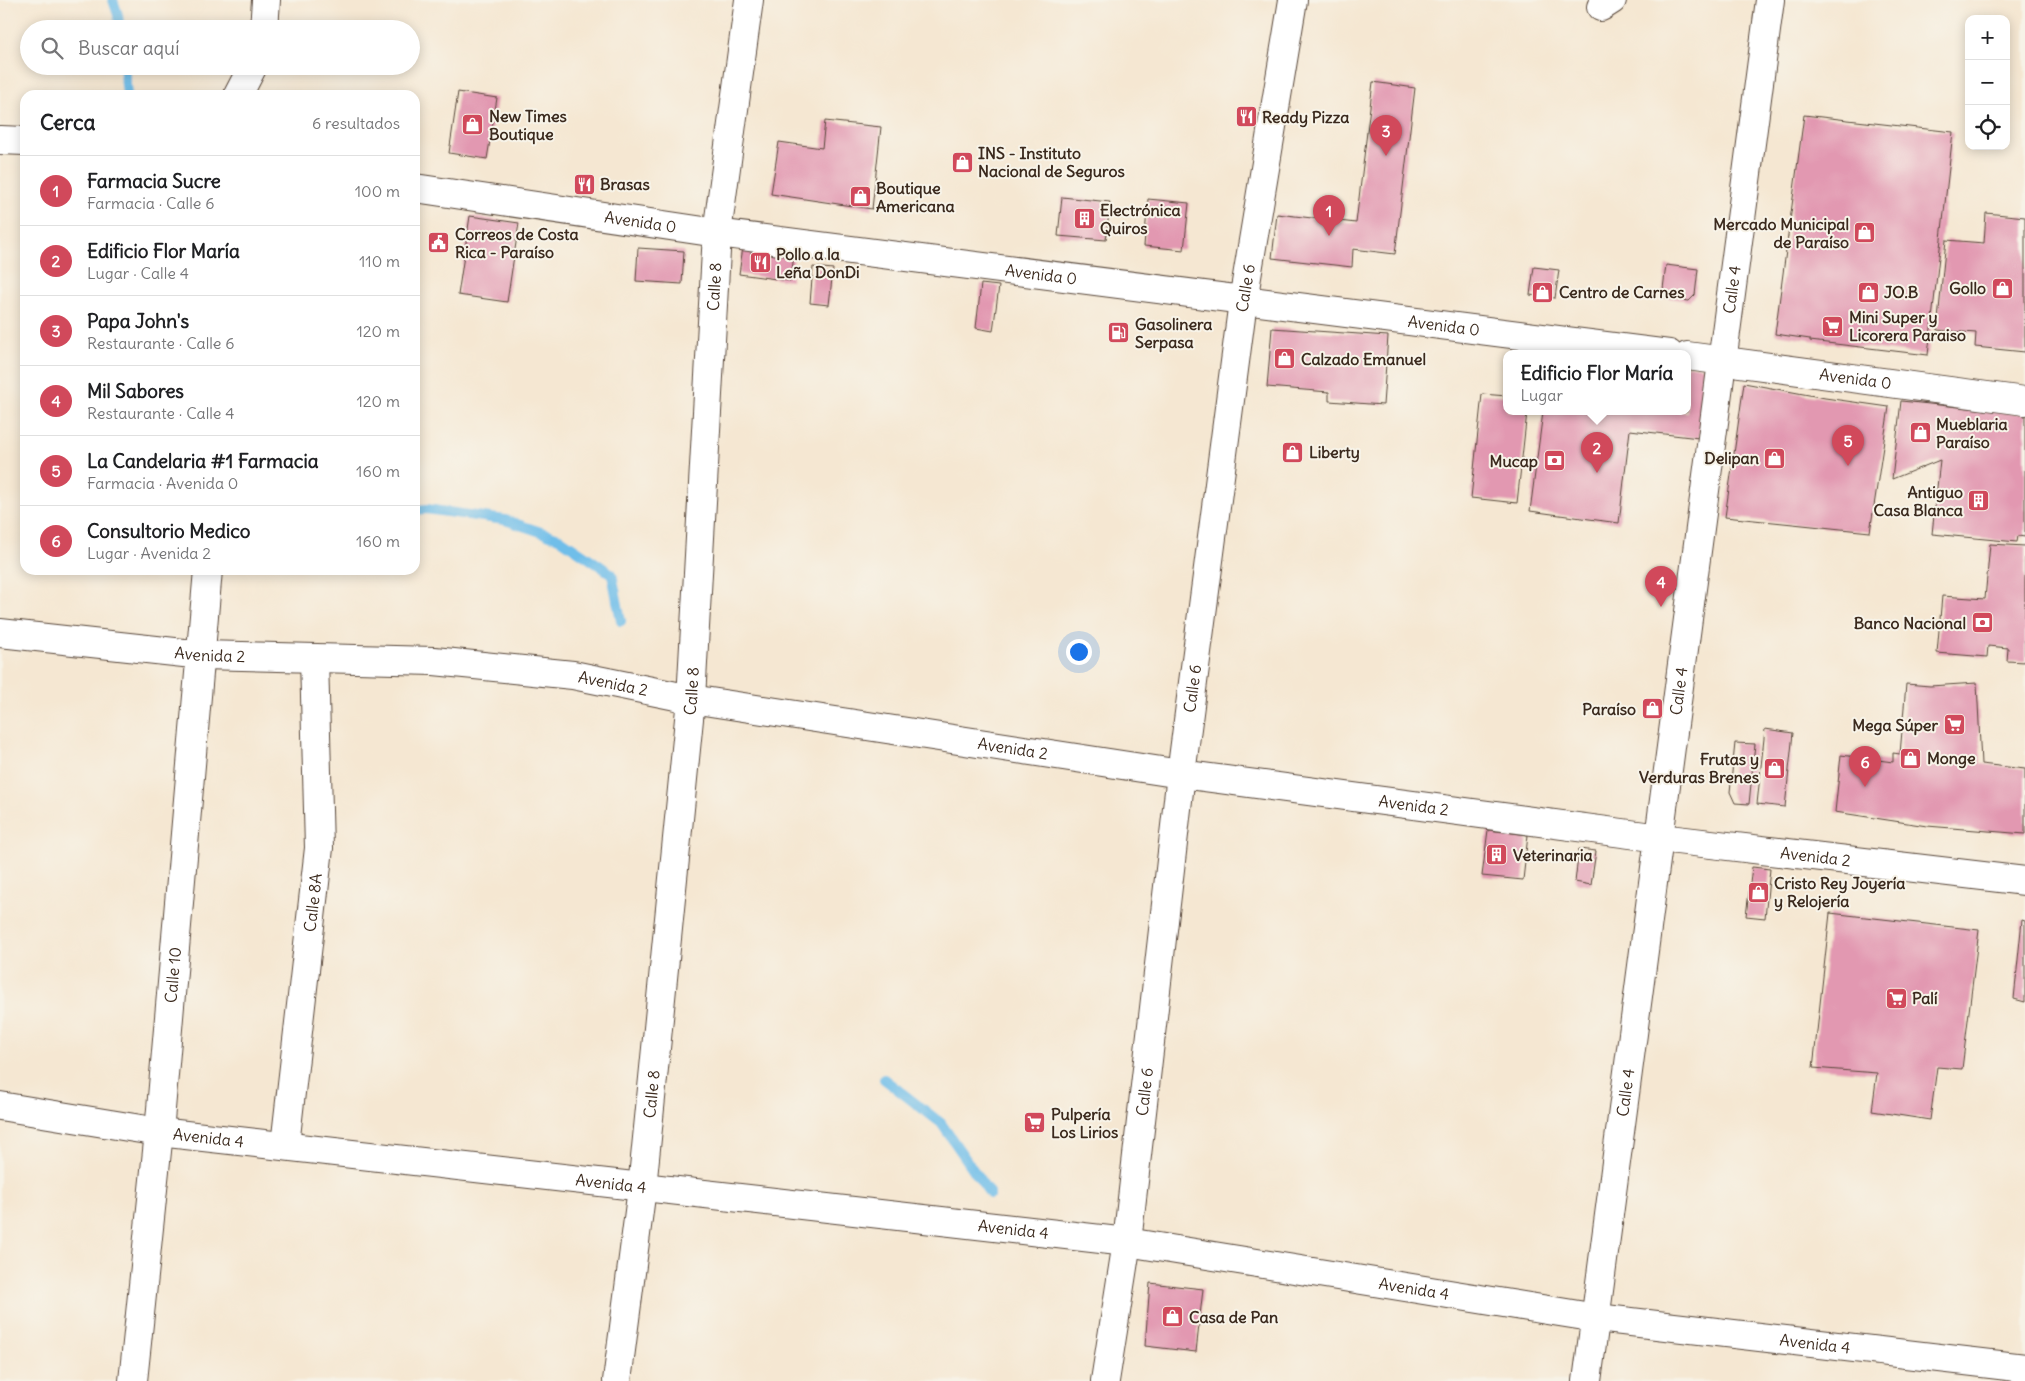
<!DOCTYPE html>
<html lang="es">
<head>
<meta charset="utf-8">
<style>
  body { margin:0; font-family:Delius,sans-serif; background:#f2f2f2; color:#202124 }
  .controls { position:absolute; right:15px; top:15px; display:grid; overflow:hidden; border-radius:10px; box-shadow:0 2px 12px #0003 }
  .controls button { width:45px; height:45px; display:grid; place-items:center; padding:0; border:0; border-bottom:1px solid #e0e0e0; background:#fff; color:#202124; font:25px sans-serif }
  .you { position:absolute; left:1078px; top:651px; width:18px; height:18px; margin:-12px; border:4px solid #fff; border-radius:50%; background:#1a73e8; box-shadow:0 0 0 8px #1a73e833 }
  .badge { display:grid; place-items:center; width:32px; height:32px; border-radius:50%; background:#d1495b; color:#fff; font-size:16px; font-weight:700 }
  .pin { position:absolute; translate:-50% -41px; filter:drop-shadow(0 1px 2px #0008) }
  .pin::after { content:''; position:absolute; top:26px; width:18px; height:15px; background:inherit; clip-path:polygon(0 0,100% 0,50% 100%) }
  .popup { position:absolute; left:1503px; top:350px; width:188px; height:65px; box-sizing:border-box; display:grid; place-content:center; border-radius:10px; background:#fff; filter:drop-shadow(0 1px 4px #0005); font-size:16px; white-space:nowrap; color:#757577 }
  .popup b { font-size:19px; color:#202124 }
  .popup::after { content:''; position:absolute; left:50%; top:100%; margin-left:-10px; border:10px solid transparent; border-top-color:#fff }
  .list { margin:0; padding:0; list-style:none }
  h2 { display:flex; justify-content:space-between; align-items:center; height:65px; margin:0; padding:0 20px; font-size:21px }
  h2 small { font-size:16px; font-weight:400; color:#757577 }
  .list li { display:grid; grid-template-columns:32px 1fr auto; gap:15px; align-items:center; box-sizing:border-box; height:70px; padding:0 20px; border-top:1px solid #e0e0e0 }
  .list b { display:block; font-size:19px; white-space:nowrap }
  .list p { margin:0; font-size:16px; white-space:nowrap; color:#757577 }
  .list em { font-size:16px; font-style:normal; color:#757577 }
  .icon { flex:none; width:28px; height:28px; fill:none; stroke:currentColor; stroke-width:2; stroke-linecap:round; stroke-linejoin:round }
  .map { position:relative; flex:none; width:2025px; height:1381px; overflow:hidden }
  .search { position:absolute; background:#fff; box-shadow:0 2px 12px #0003; left:20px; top:20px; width:400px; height:55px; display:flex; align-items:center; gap:12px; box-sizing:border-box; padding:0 18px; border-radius:28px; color:#757577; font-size:19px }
  .panel { position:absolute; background:#fff; box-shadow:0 2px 12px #0003; left:20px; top:90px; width:400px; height:485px; border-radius:15px }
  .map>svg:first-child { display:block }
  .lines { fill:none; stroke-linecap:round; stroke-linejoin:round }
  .stream { stroke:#6fbee9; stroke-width:10 }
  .building { fill:#e298b1 }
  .minor-casing { stroke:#574639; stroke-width:30 }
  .major-casing { stroke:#574639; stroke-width:30 }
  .minor { stroke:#fff; stroke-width:28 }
  .major { stroke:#fff; stroke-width:28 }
  .labels { text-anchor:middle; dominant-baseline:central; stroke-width:4; stroke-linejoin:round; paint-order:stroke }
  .poi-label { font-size:16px; font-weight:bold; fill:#3b2a1e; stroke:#f7f3e8; text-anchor:start }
  .street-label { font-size:16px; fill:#3b2a1e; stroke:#f7f3e8 }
</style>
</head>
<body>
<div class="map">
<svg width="2025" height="1381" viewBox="0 0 2025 1381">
  <rect width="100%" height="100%" fill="#f7f3e8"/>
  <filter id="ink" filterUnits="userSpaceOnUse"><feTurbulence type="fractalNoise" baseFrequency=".02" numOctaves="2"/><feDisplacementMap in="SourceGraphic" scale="10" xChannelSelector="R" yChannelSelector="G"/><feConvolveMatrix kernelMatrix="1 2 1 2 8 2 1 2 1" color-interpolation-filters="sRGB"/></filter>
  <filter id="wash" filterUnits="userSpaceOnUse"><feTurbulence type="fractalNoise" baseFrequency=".0096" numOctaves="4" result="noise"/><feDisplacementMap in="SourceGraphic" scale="20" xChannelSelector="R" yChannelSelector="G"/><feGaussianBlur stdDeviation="1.12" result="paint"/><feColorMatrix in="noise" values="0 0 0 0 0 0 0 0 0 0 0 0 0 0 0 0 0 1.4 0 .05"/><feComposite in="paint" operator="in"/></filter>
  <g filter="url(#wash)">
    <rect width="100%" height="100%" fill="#f5e7d2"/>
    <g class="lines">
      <!-- stream -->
      <g class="stream">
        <polyline points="113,0 118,15 120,29"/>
        <polyline points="124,66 127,95"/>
        <polyline points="415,510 426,509 505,520 559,538 612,574 621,621"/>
        <polyline points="884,1079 941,1123 990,1194"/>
      </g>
    </g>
    <g id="blocks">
      <!-- building -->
      <g class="building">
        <polygon points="1373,82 1415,88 1395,254 1353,249 1352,267 1272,258 1277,214 1356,223"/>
        <polygon points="458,92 497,98 487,159 449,153"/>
        <polygon points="1804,115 1953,132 1928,355 1810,341 1810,339 1775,334"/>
        <polygon points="825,121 881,127 872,209 771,194 779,142 822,148"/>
        <polygon points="1062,197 1110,202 1106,240 1058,236"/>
        <polygon points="1148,199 1189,203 1184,250 1144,246"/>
        <polygon points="1986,213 2025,217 2025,352 1975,347 1976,333 1937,330 1946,240 1984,243"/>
        <polygon points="470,216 519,223 507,302 458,295"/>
        <polygon points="743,247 794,253 791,281 739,274"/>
        <polygon points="638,248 684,251 682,284 636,281"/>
        <polygon points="1666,265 1698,269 1695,295 1689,301 1662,297"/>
        <polygon points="813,267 833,269 829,305 810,303"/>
        <polygon points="1534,267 1559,270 1555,298 1530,295"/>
        <polygon points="981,284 999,286 993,331 976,328"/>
        <polygon points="1272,328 1388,336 1383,405 1329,401 1329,392 1267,387"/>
        <polygon points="1687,365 1707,368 1699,438 1630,430 1619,523 1530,511 1543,412 1687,412"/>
        <polygon points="1744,383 1825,398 1889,407 1870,532 1725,517"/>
        <polygon points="1482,394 1507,396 1507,412 1527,412 1517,503 1471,498"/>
        <polygon points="1901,401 2025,414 2025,537 2018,536 2017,542 1932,534 1940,460 1892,479"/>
        <polygon points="1990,544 2025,546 2025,662 2007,661 2008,648 1988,646 1987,657 1937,653 1942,596 1985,599"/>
        <polygon points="1977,683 1981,764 2025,769 2025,834 1927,826 1835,812 1841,755 1893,762 1893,753 1900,754 1906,684 1930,686"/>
        <polygon points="1765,729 1793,733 1785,807 1757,804"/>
        <polygon points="1735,743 1755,744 1749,804 1735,803 1730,792"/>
        <polygon points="1488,830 1528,835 1523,880 1482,876"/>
        <polygon points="1579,849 1596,851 1591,885 1575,882"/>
        <polygon points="1752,867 1770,869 1765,918 1746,916"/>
        <polygon points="1830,913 1979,930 1962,1069 1937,1067 1930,1120 1872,1111 1877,1073 1813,1068"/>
        <polygon points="2022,920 2025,921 2025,1002 2014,999"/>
        <polygon points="1150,1283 1203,1289 1196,1352 1145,1346"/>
      </g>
    </g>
  </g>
  <g filter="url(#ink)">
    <use href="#blocks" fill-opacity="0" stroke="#574639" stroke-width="1"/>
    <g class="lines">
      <defs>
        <g id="minor">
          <polyline points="1601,7 1612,0"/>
          <path id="s1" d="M0 633 202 655 434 661 573 675 691 699 1181 774 1660 838 2025 881"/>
          <path id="s2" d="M0 1106 159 1132 1127 1242 1597 1318 2025 1368"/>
          <path id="s3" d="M285 1145 319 848 314 658"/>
          <path id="s4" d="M133 1381 159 1132 208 570"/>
          <path id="s5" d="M617 1381 642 1188 691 699 717 233 749 0"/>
          <path id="s6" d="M1105 1381 1127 1242 1181 774 1243 301 1293 0"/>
          <path id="s7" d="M1587 1381 1770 0"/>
        </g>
        <g id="major">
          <polyline points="264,29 266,0"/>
          <polyline points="238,95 253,66"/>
          <polyline points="0,140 25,141"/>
          <path id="s8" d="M415 188 717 233 1669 354"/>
          <path id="s9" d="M1687 356 2025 401"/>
        </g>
      </defs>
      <!-- minor casing -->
      <use href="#minor" class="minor-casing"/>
      <!-- major casing -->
      <use href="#major" class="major-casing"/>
      <!-- minor -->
      <use href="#minor" class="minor"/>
      <!-- major -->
      <use href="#major" class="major"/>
    </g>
  </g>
  <!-- icons -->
  <defs>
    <symbol id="restaurant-square" viewBox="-11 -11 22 22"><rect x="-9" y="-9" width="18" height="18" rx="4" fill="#d1495b" stroke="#f7f3e8"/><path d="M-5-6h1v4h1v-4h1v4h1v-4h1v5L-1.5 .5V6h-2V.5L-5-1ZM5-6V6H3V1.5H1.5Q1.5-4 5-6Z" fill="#fff"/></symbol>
    <symbol id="shop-square" viewBox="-11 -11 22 22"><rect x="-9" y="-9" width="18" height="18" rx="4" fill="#d1495b" stroke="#f7f3e8"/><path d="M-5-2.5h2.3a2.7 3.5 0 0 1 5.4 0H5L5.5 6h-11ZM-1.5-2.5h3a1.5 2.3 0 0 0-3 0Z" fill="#fff"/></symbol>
    <symbol id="building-square" viewBox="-11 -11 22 22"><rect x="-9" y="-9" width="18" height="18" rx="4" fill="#d1495b" stroke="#f7f3e8"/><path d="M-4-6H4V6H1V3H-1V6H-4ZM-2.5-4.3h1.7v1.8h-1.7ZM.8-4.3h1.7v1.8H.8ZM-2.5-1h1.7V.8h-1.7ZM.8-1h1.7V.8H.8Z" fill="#fff"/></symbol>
    <symbol id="civic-square" viewBox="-11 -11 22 22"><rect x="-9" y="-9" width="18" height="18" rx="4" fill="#d1495b" stroke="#f7f3e8"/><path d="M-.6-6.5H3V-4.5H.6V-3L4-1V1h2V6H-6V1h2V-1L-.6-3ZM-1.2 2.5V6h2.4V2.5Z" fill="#fff"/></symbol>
    <symbol id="supermarket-square" viewBox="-11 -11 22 22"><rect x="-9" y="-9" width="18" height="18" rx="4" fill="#d1495b" stroke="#f7f3e8"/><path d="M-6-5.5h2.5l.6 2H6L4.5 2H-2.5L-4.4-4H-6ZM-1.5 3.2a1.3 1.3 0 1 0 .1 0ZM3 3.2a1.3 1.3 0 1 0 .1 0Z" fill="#fff"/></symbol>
    <symbol id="fuel-square" viewBox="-11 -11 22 22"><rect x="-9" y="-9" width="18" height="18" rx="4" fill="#d1495b" stroke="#f7f3e8"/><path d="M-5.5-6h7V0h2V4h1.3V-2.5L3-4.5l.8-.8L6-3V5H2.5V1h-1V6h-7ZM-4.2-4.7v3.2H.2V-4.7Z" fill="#fff"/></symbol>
    <symbol id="bank-square" viewBox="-11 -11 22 22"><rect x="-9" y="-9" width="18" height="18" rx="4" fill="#d1495b" stroke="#f7f3e8"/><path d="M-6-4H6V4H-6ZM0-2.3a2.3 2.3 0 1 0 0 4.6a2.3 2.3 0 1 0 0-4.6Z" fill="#fff"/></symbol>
  </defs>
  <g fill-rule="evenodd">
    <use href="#restaurant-square" x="1234" y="104" width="25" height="25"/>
    <use href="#shop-square" x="460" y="112" width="25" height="25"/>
    <use href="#shop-square" x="950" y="150" width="25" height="25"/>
    <use href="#restaurant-square" x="572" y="172" width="25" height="25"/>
    <use href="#shop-square" x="848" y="184" width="25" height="25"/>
    <use href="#building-square" x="1072" y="206" width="25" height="25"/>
    <use href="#shop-square" x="1852" y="220" width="25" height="25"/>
    <use href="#civic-square" x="426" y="230" width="25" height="25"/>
    <use href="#restaurant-square" x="748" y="250" width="25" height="25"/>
    <use href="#shop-square" x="1990" y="276" width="25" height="25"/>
    <use href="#shop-square" x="1530" y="280" width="25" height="25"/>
    <use href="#shop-square" x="1856" y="280" width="25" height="25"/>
    <use href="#supermarket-square" x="1820" y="314" width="25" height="25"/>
    <use href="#fuel-square" x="1106" y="320" width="25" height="25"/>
    <use href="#shop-square" x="1272" y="346" width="25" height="25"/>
    <use href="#shop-square" x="1908" y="420" width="25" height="25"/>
    <use href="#shop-square" x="1280" y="440" width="25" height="25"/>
    <use href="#shop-square" x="1762" y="446" width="25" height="25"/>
    <use href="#bank-square" x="1542" y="448" width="25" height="25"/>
    <use href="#building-square" x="1966" y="488" width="25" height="25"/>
    <use href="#bank-square" x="1970" y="610" width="25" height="25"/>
    <use href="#shop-square" x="1640" y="696" width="25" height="25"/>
    <use href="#supermarket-square" x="1942" y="712" width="25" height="25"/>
    <use href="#shop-square" x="1898" y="746" width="25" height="25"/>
    <use href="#shop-square" x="1762" y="756" width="25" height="25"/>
    <use href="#building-square" x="1484" y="842" width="25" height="25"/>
    <use href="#shop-square" x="1746" y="880" width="25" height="25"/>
    <use href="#supermarket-square" x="1884" y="986" width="25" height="25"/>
    <use href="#supermarket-square" x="1022" y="1110" width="25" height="25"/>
    <use href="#shop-square" x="1160" y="1304" width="25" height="25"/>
  </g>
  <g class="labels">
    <!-- poi labels -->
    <g class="poi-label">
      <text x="489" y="116">New Times<tspan x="489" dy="18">Boutique</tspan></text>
      <text x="1262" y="117">Ready Pizza</text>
      <text x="978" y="153">INS - Instituto<tspan x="978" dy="18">Nacional de Seguros</tspan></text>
      <text x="600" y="184">Brasas</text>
      <text x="876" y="188">Boutique<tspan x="876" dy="18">Americana</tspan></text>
      <text x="1100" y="210">Electrónica<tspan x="1100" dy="18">Quiros</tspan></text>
      <text x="1849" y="224" text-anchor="end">Mercado Municipal<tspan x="1849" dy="18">de Paraíso</tspan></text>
      <text x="455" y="234">Correos de Costa<tspan x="455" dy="18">Rica - Paraíso</tspan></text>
      <text x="776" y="254">Pollo a la<tspan x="776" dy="18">Leña DonDi</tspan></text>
      <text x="1986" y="288" text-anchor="end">Gollo</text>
      <text x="1559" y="292">Centro de Carnes</text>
      <text x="1884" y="292">JO.B</text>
      <text x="1849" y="317">Mini Super y<tspan x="1849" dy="18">Licorera Paraiso</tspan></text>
      <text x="1135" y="324">Gasolinera<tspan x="1135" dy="18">Serpasa</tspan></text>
      <text x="1301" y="359">Calzado Emanuel</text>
      <text x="1936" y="424">Mueblaria<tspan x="1936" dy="18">Paraíso</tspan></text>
      <text x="1309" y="452">Liberty</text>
      <text x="1759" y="458" text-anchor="end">Delipan</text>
      <text x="1538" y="461" text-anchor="end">Mucap</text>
      <text x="1963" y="492" text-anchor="end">Antiguo<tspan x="1963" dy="18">Casa Blanca</tspan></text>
      <text x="1966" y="623" text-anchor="end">Banco Nacional</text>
      <text x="1636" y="709" text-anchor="end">Paraíso</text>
      <text x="1938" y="725" text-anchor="end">Mega Súper</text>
      <text x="1927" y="758">Monge</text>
      <text x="1759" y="759" text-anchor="end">Frutas y<tspan x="1759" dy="18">Verduras Brenes</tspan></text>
      <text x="1513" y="855">Veterinaria</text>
      <text x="1774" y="883">Cristo Rey Joyería<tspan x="1774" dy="18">y Relojería</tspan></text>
      <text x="1912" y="998">Palí</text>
      <text x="1051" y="1114">Pulpería<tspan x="1051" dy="18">Los Lirios</tspan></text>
      <text x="1189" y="1317">Casa de Pan</text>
    </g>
    <!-- street labels -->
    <g class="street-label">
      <text stroke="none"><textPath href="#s8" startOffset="228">Avenida 0</textPath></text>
      <text stroke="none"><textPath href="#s8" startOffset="632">Avenida 0</textPath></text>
      <text stroke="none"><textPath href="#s5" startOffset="1099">Calle 8</textPath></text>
      <text stroke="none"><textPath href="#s6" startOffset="1102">Calle 6</textPath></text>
      <text stroke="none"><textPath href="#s7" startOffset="1101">Calle 4</textPath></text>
      <text stroke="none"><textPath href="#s8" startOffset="1038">Avenida 0</textPath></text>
      <text stroke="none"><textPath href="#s9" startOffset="170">Avenida 0</textPath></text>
      <text stroke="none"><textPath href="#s1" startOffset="211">Avenida 2</textPath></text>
      <text stroke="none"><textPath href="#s1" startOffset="616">Avenida 2</textPath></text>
      <text stroke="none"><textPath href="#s6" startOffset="698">Calle 6</textPath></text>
      <text stroke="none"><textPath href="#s5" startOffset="694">Calle 8</textPath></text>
      <text stroke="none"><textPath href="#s7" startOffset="696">Calle 4</textPath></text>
      <text stroke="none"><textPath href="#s1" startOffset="1021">Avenida 2</textPath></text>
      <text stroke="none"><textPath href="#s1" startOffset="1426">Avenida 2</textPath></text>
      <text stroke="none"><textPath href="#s1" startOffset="1831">Avenida 2</textPath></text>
      <text stroke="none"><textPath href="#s3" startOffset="244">Calle 8A</textPath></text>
      <text stroke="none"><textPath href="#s4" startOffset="408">Calle 10</textPath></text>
      <text stroke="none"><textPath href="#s6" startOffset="292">Calle 6</textPath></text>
      <text stroke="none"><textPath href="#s7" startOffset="291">Calle 4</textPath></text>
      <text stroke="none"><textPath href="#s5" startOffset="289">Calle 8</textPath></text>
      <text stroke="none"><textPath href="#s2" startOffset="211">Avenida 4</textPath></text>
      <text stroke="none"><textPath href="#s2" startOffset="616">Avenida 4</textPath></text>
      <text stroke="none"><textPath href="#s2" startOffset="1021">Avenida 4</textPath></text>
      <text stroke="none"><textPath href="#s2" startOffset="1426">Avenida 4</textPath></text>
      <text stroke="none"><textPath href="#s2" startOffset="1831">Avenida 4</textPath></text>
    </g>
  </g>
</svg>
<div class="controls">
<button>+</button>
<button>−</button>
<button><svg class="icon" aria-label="locate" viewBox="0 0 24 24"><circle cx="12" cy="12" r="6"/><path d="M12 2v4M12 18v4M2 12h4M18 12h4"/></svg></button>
</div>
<div class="you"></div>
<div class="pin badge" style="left:1329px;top:236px">1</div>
<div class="pin badge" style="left:1597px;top:473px">2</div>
<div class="popup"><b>Edificio Flor María</b>Lugar</div>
<div class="pin badge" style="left:1386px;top:156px">3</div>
<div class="pin badge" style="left:1661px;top:607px">4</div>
<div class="pin badge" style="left:1848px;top:466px">5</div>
<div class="pin badge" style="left:1865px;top:787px">6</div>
<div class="search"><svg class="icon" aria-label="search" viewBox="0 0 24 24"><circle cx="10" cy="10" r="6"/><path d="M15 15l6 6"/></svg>Buscar aquí</div>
<section class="panel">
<h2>Cerca<small>6 resultados</small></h2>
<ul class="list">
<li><span class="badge">1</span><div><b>Farmacia Sucre</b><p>Farmacia · Calle 6</p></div><em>100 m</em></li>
<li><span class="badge">2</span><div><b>Edificio Flor María</b><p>Lugar · Calle 4</p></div><em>110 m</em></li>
<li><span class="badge">3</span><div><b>Papa John's</b><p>Restaurante · Calle 6</p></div><em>120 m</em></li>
<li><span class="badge">4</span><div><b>Mil Sabores</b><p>Restaurante · Calle 4</p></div><em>120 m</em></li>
<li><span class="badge">5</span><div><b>La Candelaria #1 Farmacia</b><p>Farmacia · Avenida 0</p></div><em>160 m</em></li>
<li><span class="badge">6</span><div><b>Consultorio Medico</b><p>Lugar · Avenida 2</p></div><em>160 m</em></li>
</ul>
</section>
</div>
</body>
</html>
